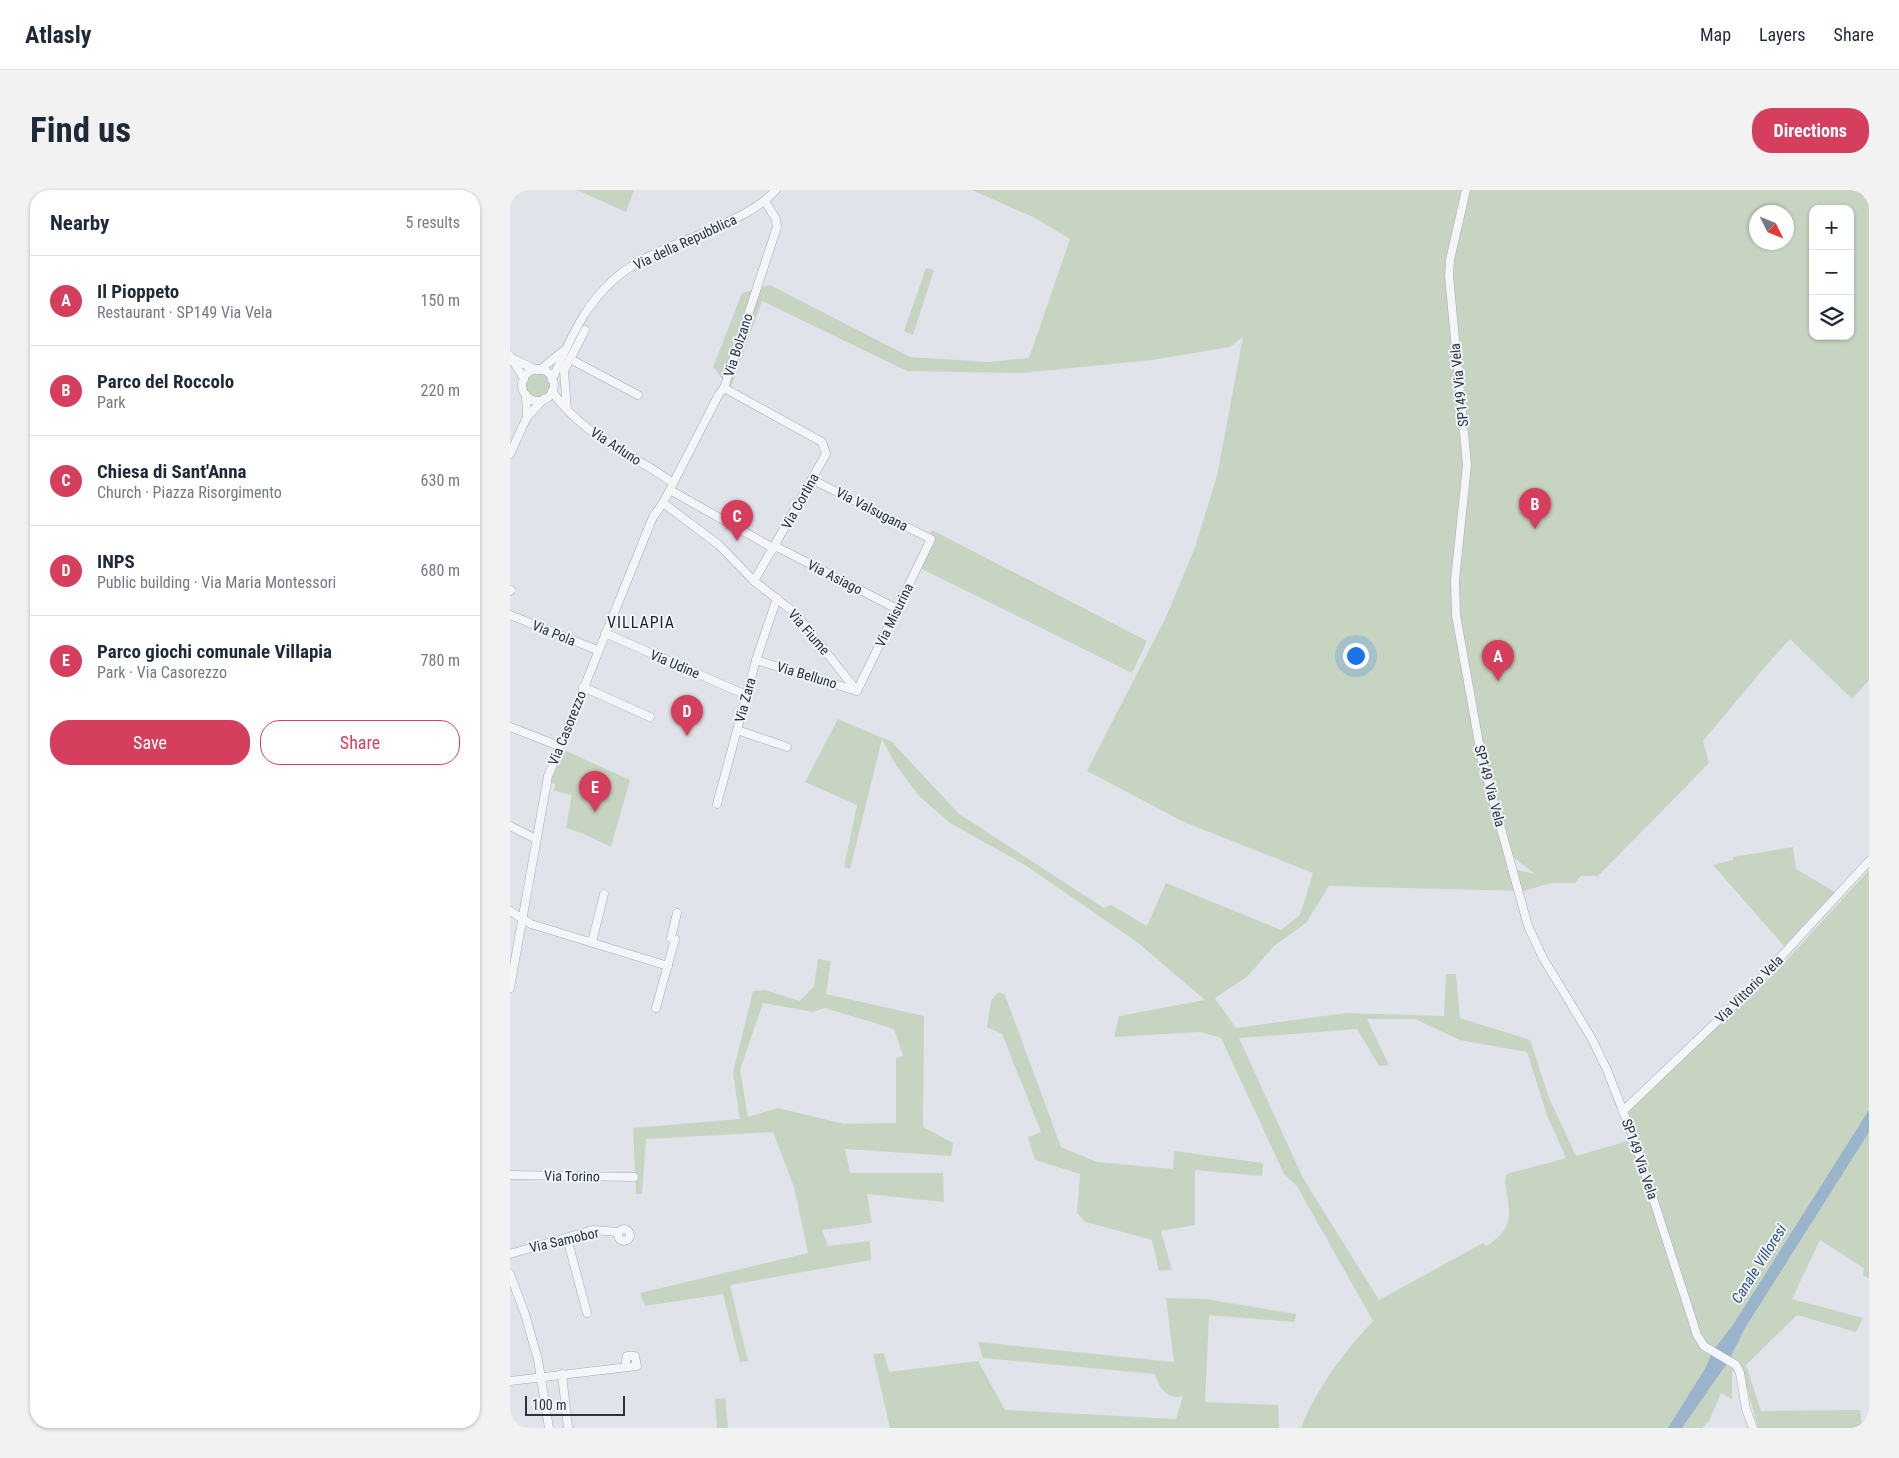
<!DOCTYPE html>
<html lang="en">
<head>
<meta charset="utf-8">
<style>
  body { margin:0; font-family:"Roboto Condensed",sans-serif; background:#f2f2f3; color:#1f2937 }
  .controls { position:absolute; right:15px; top:15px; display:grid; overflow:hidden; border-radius:10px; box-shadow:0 1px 4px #0004 }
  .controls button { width:45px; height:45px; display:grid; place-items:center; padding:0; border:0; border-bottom:1px solid #e0e1e3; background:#fff; color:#1f2937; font:25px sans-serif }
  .compass { position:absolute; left:1239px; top:15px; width:45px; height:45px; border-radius:50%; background:#fff; box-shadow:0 1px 4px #0004; rotate:133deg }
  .scale { position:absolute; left:15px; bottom:12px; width:100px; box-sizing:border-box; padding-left:5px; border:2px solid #283342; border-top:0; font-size:14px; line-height:18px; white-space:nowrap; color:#283342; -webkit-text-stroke:4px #f0f3f7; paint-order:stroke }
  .you { position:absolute; left:845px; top:465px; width:18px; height:18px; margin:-12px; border:4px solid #fff; border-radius:50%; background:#1a73e8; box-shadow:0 0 0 8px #1a73e833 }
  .badge { display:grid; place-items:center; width:32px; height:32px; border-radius:50%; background:#d53f5d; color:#fff; font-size:16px; font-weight:700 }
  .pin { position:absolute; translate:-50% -41px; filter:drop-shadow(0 1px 2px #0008) }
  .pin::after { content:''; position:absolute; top:26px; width:18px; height:15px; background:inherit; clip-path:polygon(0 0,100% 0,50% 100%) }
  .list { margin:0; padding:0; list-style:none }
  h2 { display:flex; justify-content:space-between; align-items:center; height:65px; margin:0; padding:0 20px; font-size:21px }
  h2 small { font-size:16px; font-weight:400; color:#747a83 }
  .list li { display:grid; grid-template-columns:32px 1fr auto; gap:15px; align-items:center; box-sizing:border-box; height:90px; padding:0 20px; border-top:1px solid #e0e1e3 }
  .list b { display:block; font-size:19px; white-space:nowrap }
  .list p { margin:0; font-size:16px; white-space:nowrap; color:#747a83 }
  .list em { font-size:16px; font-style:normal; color:#747a83 }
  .actions { display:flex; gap:10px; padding:15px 20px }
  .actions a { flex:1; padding:11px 0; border:1px solid #d53f5d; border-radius:20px; text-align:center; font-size:18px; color:#d53f5d }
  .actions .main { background:#d53f5d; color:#fff }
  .icon { flex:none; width:28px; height:28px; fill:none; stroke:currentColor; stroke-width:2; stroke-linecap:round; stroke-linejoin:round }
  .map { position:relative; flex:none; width:1359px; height:1238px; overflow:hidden; border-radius:20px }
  header { display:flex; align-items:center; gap:30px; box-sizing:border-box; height:70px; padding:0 25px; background:#fff; border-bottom:1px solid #e0e1e3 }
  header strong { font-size:24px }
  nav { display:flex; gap:28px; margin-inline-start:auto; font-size:18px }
  .intro { display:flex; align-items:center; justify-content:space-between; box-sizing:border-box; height:120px; padding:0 30px }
  h1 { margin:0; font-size:35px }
  .button { padding:12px 22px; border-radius:20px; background:#d53f5d; color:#fff; font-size:18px; font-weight:700 }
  main { display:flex; gap:30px; padding:0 30px }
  aside { flex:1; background:#fff; border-radius:20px; box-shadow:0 1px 4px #0004 }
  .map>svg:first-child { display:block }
  .green { fill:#c7d4c1; fill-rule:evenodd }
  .water { fill:#99b4cb }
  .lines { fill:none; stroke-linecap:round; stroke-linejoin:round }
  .minor-casing { stroke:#a5abb4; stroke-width:9 }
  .minor { stroke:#f3f5f8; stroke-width:8 }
  .labels { text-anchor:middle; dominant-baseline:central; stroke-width:4; stroke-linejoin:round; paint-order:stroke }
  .street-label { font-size:14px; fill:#283342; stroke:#f0f3f7 }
  .water-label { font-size:15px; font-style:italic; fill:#305478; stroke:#f0f3f7 }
  .quarter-label { font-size:16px; letter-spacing:1px; fill:#1a2433; stroke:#f0f3f7 }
</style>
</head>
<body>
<header>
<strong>Atlasly</strong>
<nav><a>Map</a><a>Layers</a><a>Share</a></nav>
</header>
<div class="intro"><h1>Find us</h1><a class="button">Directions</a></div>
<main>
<aside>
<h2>Nearby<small>5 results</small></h2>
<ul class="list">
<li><span class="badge">A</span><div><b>Il Pioppeto</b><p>Restaurant · SP149 Via Vela</p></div><em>150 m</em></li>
<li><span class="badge">B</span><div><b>Parco del Roccolo</b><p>Park</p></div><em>220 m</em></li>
<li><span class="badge">C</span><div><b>Chiesa di Sant'Anna</b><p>Church · Piazza Risorgimento</p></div><em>630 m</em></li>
<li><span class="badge">D</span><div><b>INPS</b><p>Public building · Via Maria Montessori</p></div><em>680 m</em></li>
<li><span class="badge">E</span><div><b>Parco giochi comunale Villapia</b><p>Park · Via Casorezzo</p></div><em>780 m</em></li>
</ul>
<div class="actions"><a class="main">Save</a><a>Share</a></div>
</aside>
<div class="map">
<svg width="1359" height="1238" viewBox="0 0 1359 1238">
  <rect width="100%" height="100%" fill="#e0e4ea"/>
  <!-- green -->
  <g class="green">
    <polygon points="67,0 124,0 116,22"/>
    <path d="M462 0H1359V490L1342 509 1280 449 1260 471 1193 551 1199 573 1088 686H1071L1065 693H1041L1014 701 819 696 796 733 764 756 738 786 705 808 726 838 836 823 934 826 936 784H946L950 828 1020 850 1039 908 1066 966 1121 950 1111 926 1263 785 1359 680V1088L1353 1086 1354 1078 1310 1050 1282 1109 1353 1128 1346 1142 1287 1125 1236 1175 1251 1221 1350 1220 1352 1238H1248L1234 1186 1227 1176 1222 1182V1209L1211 1203 1199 1231 1192 1238H791C806 1199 834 1162 863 1131L787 996 774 984 711 848 690 842 604 847 609 826 695 810 627 752 515 675 440 633 409 606 386 575 372 549 340 679 334 677 347 615 295 592 328 529 382 552 449 624 594 718 601 715 637 736 656 693 771 740 790 725 803 683 674 632 577 581 656 427 684 360 707 286 733 147 720 157 642 170 511 183 397 181 252 111 220 199 203 177 232 103 260 95 400 167 479 172 519 168 560 49 525 28ZM1303 19H1340V146H1303ZM1246 22H1276V52H1246ZM1003 667 1025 684 1008 680H997L996 677ZM857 829H905L950 850 1017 862 1037 925 1056 968 997 984C994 990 995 993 996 999 1001 1029 1003 1037 977 1056L973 1053 869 1110 793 988 729 848 847 839 869 876 879 875Z"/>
    <polygon points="416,78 424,80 403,145 394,141"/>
    <circle cx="28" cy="195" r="14"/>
    <polygon points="422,340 637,451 622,483 408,377"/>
    <polygon points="54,560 120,590 101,657 74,644 56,638 62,605 44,601 45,594 40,593"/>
    <polygon points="1283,657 1286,679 1325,702 1274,756 1203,675 1223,670 1223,667"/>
    <path d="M308 769 321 771 316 804 414 826 413 937 443 953 441 966 335 959 340 983H433L434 1012 357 1004 362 1033 312 1040 318 1056 360 1051 361 1070 220 1095 238 1171 230 1172 213 1104 135 1116 130 1103 298 1063 284 997 263 942 136 949 132 1004H126L123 938 230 929 223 883 243 801 255 800 290 811 304 796ZM253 813 303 822 315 818 384 839 393 866 386 868V933L334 934 268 918 238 927 230 880Z"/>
    <polygon points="488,802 495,805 551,957 587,972 663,979 664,961 753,973 752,986 685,980 685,1035 651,1041 662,1080 649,1081 642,1050 576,1032 567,1023 570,984 525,970 518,947 531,942 492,844 477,837 481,811"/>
    <path d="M656 1108 696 1109 786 1124 785 1132 699 1125 695 1212 768 1215 769 1238H380L363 1164 374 1163 379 1182 468 1171 495 1220 666 1229 673 1206C657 1210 649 1198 645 1184L473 1168 468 1152 664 1172Z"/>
    <polygon points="215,1208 218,1238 207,1238 205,1209"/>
  </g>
  <!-- water -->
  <polygon class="water" points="1359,920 1359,942 1235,1138 1218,1172 1172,1238 1158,1238 1196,1177 1202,1162 1223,1135"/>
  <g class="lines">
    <defs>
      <g id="minor">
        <polyline points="956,0 940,70 939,86 957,275 945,390 946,425 972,570 1018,736 1033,768 1082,849 1097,880 1125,952 1187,1145 1194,1156 1226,1175 1230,1183 1236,1219 1243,1238"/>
        <polyline points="0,166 14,189"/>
        <polyline points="3,169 27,180"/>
        <polyline points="60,169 128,205"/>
        <circle cx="28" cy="195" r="16"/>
        <polyline points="30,180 53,161"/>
        <path d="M42 190C61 146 80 102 122 76 143 62 168 54 191 44 218 32 245 22 266 0"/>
        <polyline points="214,198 312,252 316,264 263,358"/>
        <path d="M42 201C72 246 122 263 163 293"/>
        <polyline points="16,205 17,227"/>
        <polyline points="57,220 54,181 75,140"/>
        <polyline points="0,264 17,227 34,209"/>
        <polyline points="303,290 421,349 347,501"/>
        <polyline points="153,313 209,355 244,391 263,358 160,300"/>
        <polyline points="263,358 267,357 387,419"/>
        <polyline points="244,391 285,423 347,501"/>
        <polyline points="0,401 1,400"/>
        <polyline points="0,425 87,460"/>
        <polyline points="95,443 236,505"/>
        <polyline points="246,470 347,501"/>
        <polyline points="73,497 140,527"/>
        <polyline points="0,537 49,556"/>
        <polyline points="227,540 277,557"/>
        <polyline points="207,614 246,470 267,408"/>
        <polyline points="0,636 26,649"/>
        <polyline points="0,721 21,734 158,776"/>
        <polyline points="82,752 94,704"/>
        <polyline points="0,798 38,586 143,327 153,313 209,204 214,198 267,37 266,29 255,11"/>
        <polyline points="146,818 165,749 161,748 167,723"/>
        <polyline points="1113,921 1243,797 1359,671"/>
        <polyline points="0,985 124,987"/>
        <circle cx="114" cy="1045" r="6"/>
        <polyline points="57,1048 77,1123"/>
        <polyline points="0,1064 83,1040 108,1042"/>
        <polyline points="0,1084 15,1124 28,1170 39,1238"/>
        <polyline points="52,1184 58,1238"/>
        <polyline points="0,1191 127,1176 125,1166 117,1166 115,1177"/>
      </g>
    </defs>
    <!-- minor casing -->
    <use href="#minor" class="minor-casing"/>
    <!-- minor -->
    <use href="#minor" class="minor"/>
  </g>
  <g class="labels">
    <!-- street labels -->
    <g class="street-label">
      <text transform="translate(175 52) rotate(-25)">Via della Repubblica</text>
      <text transform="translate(228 155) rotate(-72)">Via Bolzano</text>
      <text transform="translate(949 195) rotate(-96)">SP149 Via Vela</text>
      <text transform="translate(106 256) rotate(33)">Via Arluno</text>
      <text transform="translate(290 311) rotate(-61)">Via Cortina</text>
      <text transform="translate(362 319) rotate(27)">Via Valsugana</text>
      <text transform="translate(325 387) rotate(27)">Via Asiago</text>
      <text transform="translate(384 425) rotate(-64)">Via Misurina</text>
      <text transform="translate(299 442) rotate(49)">Via Fiume</text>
      <text transform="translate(44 443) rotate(22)">Via Pola</text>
      <text transform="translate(165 474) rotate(23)">Via Udine</text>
      <text transform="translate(297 485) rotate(17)">Via Belluno</text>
      <text transform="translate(235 510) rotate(-75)">Via Zara</text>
      <text transform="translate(57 538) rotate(-68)">Via Casorezzo</text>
      <text transform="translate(980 596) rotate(75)">SP149 Via Vela</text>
      <text transform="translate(1239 799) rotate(-45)">Via Vittorio Vela</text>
      <text transform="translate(1130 969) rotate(71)">SP149 Via Vela</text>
      <text transform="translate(62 986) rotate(1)">Via Torino</text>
      <text transform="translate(54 1050) rotate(-13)">Via Samobor</text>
    </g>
    <!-- water labels -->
    <g class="water-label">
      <text transform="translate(1249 1074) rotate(-58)">Canale Villoresi</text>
    </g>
    <!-- quarter labels -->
    <g class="quarter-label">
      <text x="131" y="432">VILLAPIA</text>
    </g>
  </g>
</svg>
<div class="controls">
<button>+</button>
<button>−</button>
<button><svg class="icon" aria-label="layers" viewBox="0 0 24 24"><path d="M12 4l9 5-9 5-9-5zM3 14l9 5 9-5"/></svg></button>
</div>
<svg class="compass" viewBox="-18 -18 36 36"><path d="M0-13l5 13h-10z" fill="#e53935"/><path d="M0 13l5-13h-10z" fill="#747a83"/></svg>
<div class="scale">100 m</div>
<div class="you"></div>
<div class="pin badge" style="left:988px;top:491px">A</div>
<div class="pin badge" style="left:1025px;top:339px">B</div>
<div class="pin badge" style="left:227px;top:351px">C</div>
<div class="pin badge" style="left:177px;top:546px">D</div>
<div class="pin badge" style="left:85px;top:622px">E</div>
</div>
</main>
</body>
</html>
